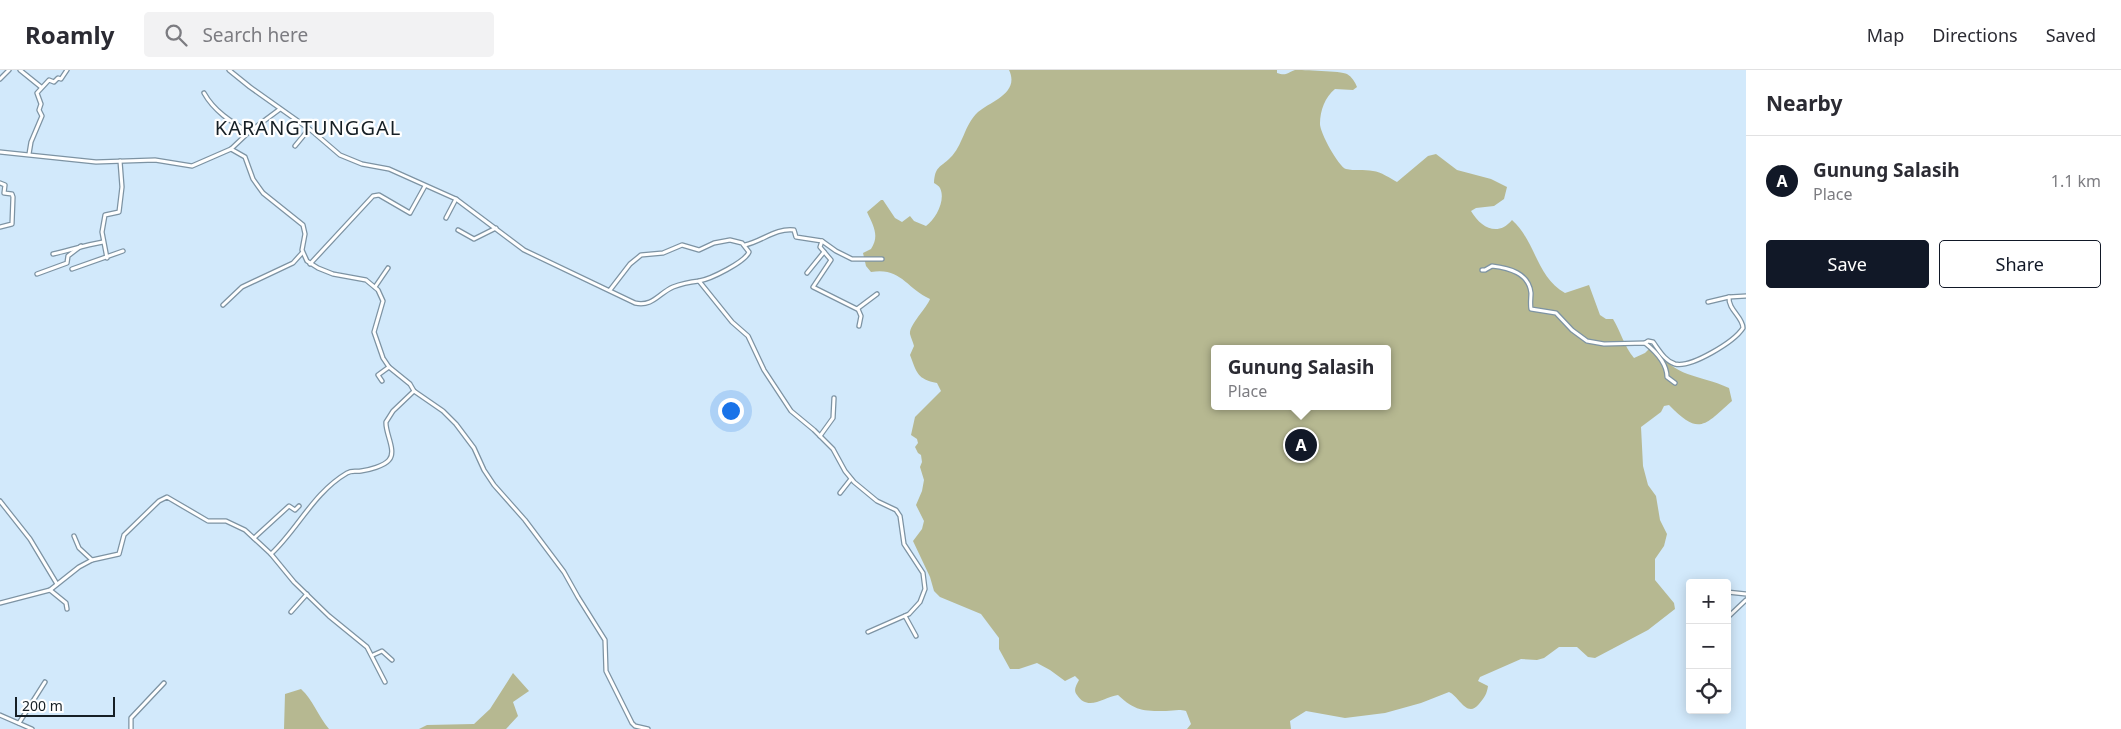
<!DOCTYPE html>
<html lang="en">
<head>
<meta charset="utf-8">
<style>
  body { margin:0; font-family:"Noto Sans",sans-serif; background:#f2f2f3; color:#2b2b33 }
  .controls { position:absolute; right:15px; bottom:15px; display:grid; overflow:hidden; border-radius:5px; box-shadow:0 2px 12px #0003 }
  .controls button { width:45px; height:45px; display:grid; place-items:center; padding:0; border:0; border-bottom:1px solid #e1e1e2; background:#fff; color:#2b2b33; font:25px sans-serif }
  .scale { position:absolute; left:15px; bottom:12px; width:100px; box-sizing:border-box; padding-left:5px; border:2px solid #161f25; border-top:0; font-size:14px; line-height:18px; white-space:nowrap; color:#161f25; -webkit-text-stroke:4px #fff; paint-order:stroke }
  .you { position:absolute; left:730px; top:340px; width:18px; height:18px; margin:-12px; border:4px solid #fff; border-radius:50%; background:#1a73e8; box-shadow:0 0 0 8px #1a73e833 }
  .badge { display:grid; place-items:center; width:32px; height:32px; border-radius:50%; background:#111827; color:#fff; font-size:16px; font-weight:700 }
  .pin { position:absolute; translate:-50% -50%; border:2px solid #fff; box-shadow:0 1px 5px #0006 }
  .popup { position:absolute; left:1211px; top:275px; width:180px; height:65px; box-sizing:border-box; display:grid; place-content:center; border-radius:5px; background:#fff; filter:drop-shadow(0 1px 4px #0005); font-size:16px; white-space:nowrap; color:#7c7c81 }
  .popup b { font-size:19px; color:#2b2b33 }
  .popup::after { content:''; position:absolute; left:50%; top:100%; margin-left:-10px; border:10px solid transparent; border-top-color:#fff }
  .list { margin:0; padding:0; list-style:none }
  h2 { display:flex; justify-content:space-between; align-items:center; height:65px; margin:0; padding:0 20px; font-size:21px }
  h2 small { font-size:16px; font-weight:400; color:#7c7c81 }
  .list li { display:grid; grid-template-columns:32px 1fr auto; gap:15px; align-items:center; box-sizing:border-box; height:90px; padding:0 20px; border-top:1px solid #e1e1e2 }
  .list b { display:block; font-size:19px; white-space:nowrap }
  .list p { margin:0; font-size:16px; white-space:nowrap; color:#7c7c81 }
  .list em { font-size:16px; font-style:normal; color:#7c7c81 }
  .actions { display:flex; gap:10px; padding:15px 20px }
  .actions a { flex:1; padding:11px 0; border:1px solid #111827; border-radius:5px; text-align:center; font-size:18px; color:#111827 }
  .actions .main { background:#111827; color:#fff }
  .icon { flex:none; width:28px; height:28px; fill:none; stroke:currentColor; stroke-width:2; stroke-linecap:round; stroke-linejoin:round }
  .map { position:relative; flex:none; width:1746px; height:659px; overflow:hidden }
  header { display:flex; align-items:center; gap:30px; box-sizing:border-box; height:70px; padding:0 25px; background:#fff; border-bottom:1px solid #e1e1e2 }
  header strong { font-size:24px }
  nav { display:flex; gap:28px; margin-inline-start:auto; font-size:18px }
  .search { width:350px; height:45px; background:#f2f2f3; display:flex; align-items:center; gap:12px; box-sizing:border-box; padding:0 18px; border-radius:5px; color:#7c7c81; font-size:19px }
  main { display:flex }
  aside { flex:1; background:#fff }
  .map>svg:first-child { display:block }
  .green { fill:#b6b891; fill-rule:evenodd }
  .lines { fill:none; stroke-linecap:round; stroke-linejoin:round }
  .minor-casing { stroke:#7d93a3; stroke-width:5.5 }
  .minor { stroke:#fff; stroke-width:3 }
  .labels { text-anchor:middle; dominant-baseline:central; stroke-width:4.5; stroke-linejoin:round; paint-order:stroke }
  .quarter-label { font-size:20px; letter-spacing:1px; fill:#161f25; stroke:#fff }
</style>
</head>
<body>
<header>
<strong>Roamly</strong>
<div class="search"><svg class="icon" aria-label="search" viewBox="0 0 24 24"><circle cx="10" cy="10" r="6"/><path d="M15 15l6 6"/></svg>Search here</div>
<nav><a>Map</a><a>Directions</a><a>Saved</a></nav>
</header>
<main>
<div class="map">
<svg width="1746" height="659" viewBox="0 0 1746 659">
  <rect width="100%" height="100%" fill="#d2e9fb"/>
  <!-- green -->
  <g class="green">
    <path d="M1009 0H1277V3C1286 6 1287 3 1295 0 1302 0 1341 1 1347 4 1352 7 1355 12 1357 17L1353 20 1335 19C1325 27 1320 41 1320 53 1319 61 1338 96 1346 99 1354 101 1364 99 1373 101 1381 102 1390 108 1397 112L1428 86 1436 84 1457 100 1491 109 1507 117 1504 129 1494 136 1476 138 1471 141C1481 158 1498 167 1512 150 1535 170 1537 208 1565 223L1589 215 1600 245 1606 249H1613C1621 262 1624 276 1634 288L1645 283 1653 275C1676 310 1697 303 1729 318L1732 331C1704 356 1699 366 1669 335L1664 336 1661 342 1641 357 1643 396 1648 415 1656 426 1660 450 1667 464 1664 476 1655 489V510L1674 533 1675 539 1648 560 1595 588 1588 587 1577 577H1559L1544 588 1537 590 1521 589 1480 607 1478 611 1488 616C1487 624 1484 628 1479 634 1467 649 1459 626 1449 622L1421 633 1385 643 1345 648 1306 641 1290 651 1291 659H1187L1191 654 1186 641C1178 639 1173 641 1166 641 1143 641 1135 641 1118 625 1104 627 1088 642 1077 625 1073 620 1076 616 1079 610L1075 606 1065 611 1050 600 1037 593 1019 599H1010L999 579V568L981 544 940 527 934 521 930 507 913 471 922 459 924 451 916 435 922 421 924 410 920 397 922 392 921 385 918 383 915 377 918 373 917 369 911 365 915 347 941 321 937 313C917 309 917 303 910 285L914 276C913 272 911 268 910 264 909 255 926 239 930 229 906 218 901 197 871 202L866 196 863 183 871 179C880 166 873 155 867 142L881 130H883L895 148 902 152 910 146 914 151 926 156C936 149 946 130 940 118 939 116 936 114 934 113 935 96 940 98 950 88 963 76 964 55 978 42 991 31 1020 23 1009 0ZM1215 279H1387V336H1215Z"/>
    <polygon points="513,603 529,621 513,632 518,646 506,659 419,659 427,655 474,654 490,639"/>
    <path d="M301 619C313 630 318 646 329 659H284L285 624Z"/>
  </g>
  <g class="lines">
    <defs>
      <g id="minor">
        <polyline points="20,0 41,17"/>
        <path d="M229 0 250 17 312 61 340 85 362 94 389 99 456 129 524 180 635 233C653 237 659 223 673 217 683 213 690 212 699 211 711 209 745 192 749 182L742 173 730 170 714 173 699 180 682 175 663 183 641 185 630 194 610 220"/>
        <polyline points="0,9 9,0"/>
        <path d="M204 23C214 41 231 52 249 62"/>
        <polyline points="295,76 309,59"/>
        <polyline points="231,79 245,87 253,109 263,123 303,155 305,164 302,180 307,191 318,198 333,204 366,210 378,220 383,231 374,262 383,288 389,297 410,314 414,321 443,341 456,354 474,378 484,400 494,415 525,450 564,502 578,527 605,570 606,601 632,653 635,656 648,659"/>
        <polyline points="0,82 96,92 155,90 192,96 231,79 249,62 280,39"/>
        <polyline points="29,84 31,72 42,46 39,40 41,34 37,23 49,10 54,12 58,8 61,9 67,0"/>
        <polyline points="0,113 5,115 4,123 12,124 13,127 12,154 0,157"/>
        <polyline points="446,148 456,129"/>
        <polyline points="458,160 474,169 496,158"/>
        <polyline points="822,171 820,177 831,190 813,217 857,239 877,224"/>
        <path d="M745 175C763 171 775 158 794 160L796 167 822 171 836 181 852 189H882"/>
        <path d="M53 184C70 180 86 175 103 172"/>
        <polyline points="107,188 102,162 105,145 119,142 122,117 120,91"/>
        <polyline points="310,194 373,126 379,125 410,143 425,116"/>
        <polyline points="72,199 123,181"/>
        <path d="M1482 200H1485L1492 196C1509 198 1529 203 1531 223 1531 228 1530 233 1531 239L1556 243 1572 260 1587 271 1604 274 1645 273C1655 281 1667 294 1667 307L1675 313"/>
        <polyline points="807,203 824,182"/>
        <polyline points="37,204 67,193 68,186 81,176"/>
        <polyline points="699,211 732,252 748,266 764,300 791,341 814,360 833,379 845,401 854,412 877,431 896,440 900,446 904,474 923,503 925,519 920,532 909,544 868,562"/>
        <polyline points="375,217 388,198"/>
        <polyline points="1708,232 1729,227 1746,226"/>
        <polyline points="223,235 242,217 293,193 302,183"/>
        <polyline points="858,239 861,246 859,256"/>
        <path d="M1645 273 1648 271 1653 272C1659 280 1665 291 1675 294 1691 298 1734 272 1743 258 1743 247 1728 240 1729 227"/>
        <polyline points="382,311 378,305 389,297"/>
        <polyline points="820,366 833,348 834,328"/>
        <polyline points="840,423 851,409"/>
        <polyline points="0,431 30,469 57,514"/>
        <polyline points="74,466 79,478 92,490"/>
        <polyline points="254,468 289,436 295,440 299,436"/>
        <path d="M271 484C298 459 313 423 347 403 352 400 356 402 361 401 369 400 384 396 389 390 397 381 385 363 386 352L393 341 414 321"/>
        <polyline points="50,520 66,533 67,539"/>
        <polyline points="1727,522 1746,524"/>
        <polyline points="0,533 50,520 79,497 92,490 119,484 124,465 159,431 167,427 208,451 226,451 245,460 271,484 294,512 329,546 367,577 385,612"/>
        <polyline points="291,542 307,524"/>
        <polyline points="905,546 916,566"/>
        <polyline points="1727,548 1746,530"/>
        <polyline points="373,585 382,581 392,590"/>
        <polyline points="0,645 32,659"/>
        <polyline points="19,653 45,612"/>
        <polyline points="131,659 131,648 164,613"/>
      </g>
    </defs>
    <!-- minor casing -->
    <use href="#minor" class="minor-casing"/>
    <!-- minor -->
    <use href="#minor" class="minor"/>
  </g>
  <g class="labels">
    <!-- quarter labels -->
    <g class="quarter-label">
      <text x="308" y="57">KARANGTUNGGAL</text>
    </g>
  </g>
</svg>
<div class="controls">
<button>+</button>
<button>−</button>
<button><svg class="icon" aria-label="locate" viewBox="0 0 24 24"><circle cx="12" cy="12" r="6"/><path d="M12 2v4M12 18v4M2 12h4M18 12h4"/></svg></button>
</div>
<div class="scale">200 m</div>
<div class="you"></div>
<div class="pin badge" style="left:1301px;top:375px">A</div>
<div class="popup"><b>Gunung Salasih</b>Place</div>
</div>
<aside>
<h2>Nearby<small></small></h2>
<ul class="list">
<li><span class="badge">A</span><div><b>Gunung Salasih</b><p>Place</p></div><em>1.1 km</em></li>
</ul>
<div class="actions"><a class="main">Save</a><a>Share</a></div>
</aside>
</main>
</body>
</html>
